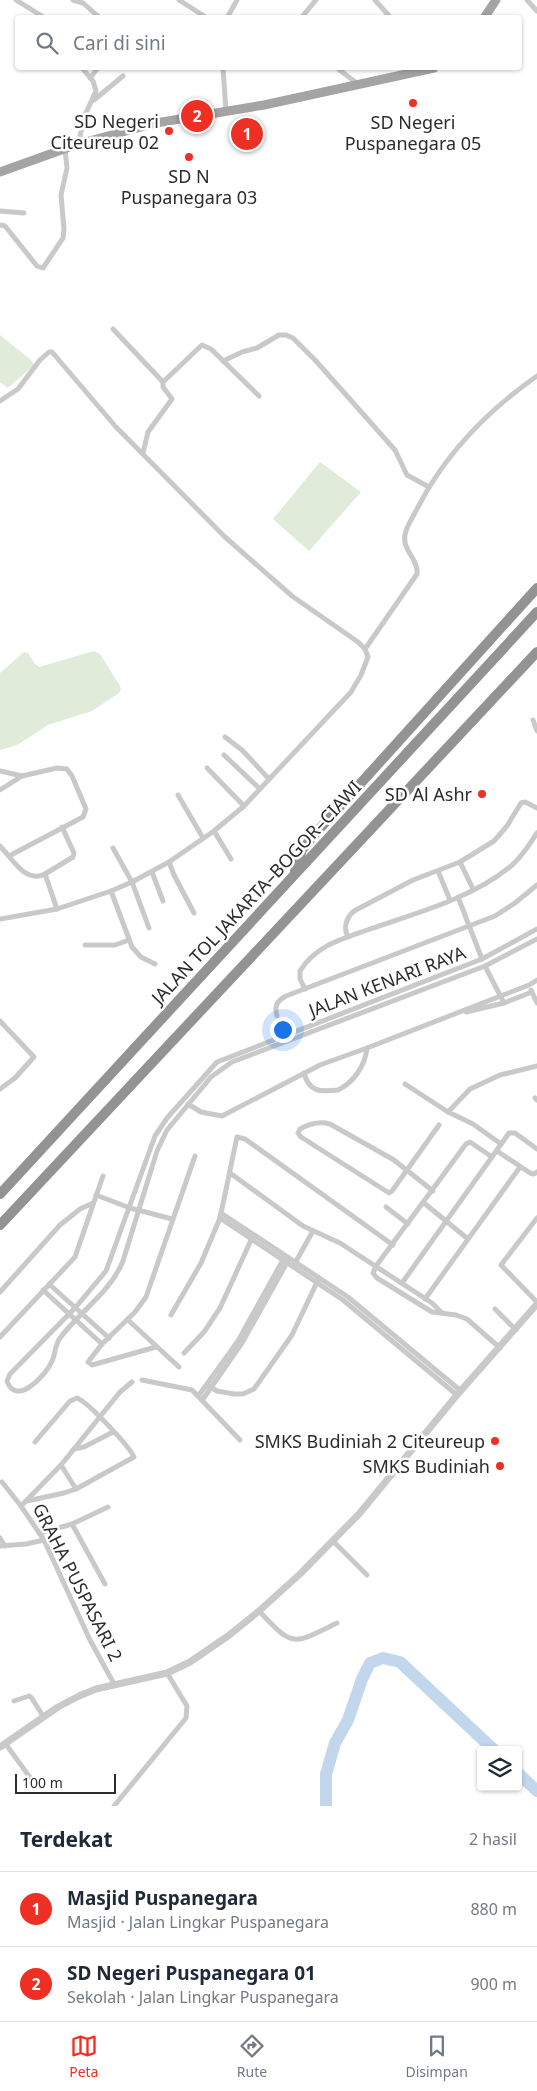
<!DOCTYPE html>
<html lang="id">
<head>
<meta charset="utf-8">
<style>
  body { margin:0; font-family:"Noto Sans",sans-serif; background:#f6f6f7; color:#1f2937 }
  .controls { position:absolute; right:15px; bottom:15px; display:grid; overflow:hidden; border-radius:5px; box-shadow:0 1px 4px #0004 }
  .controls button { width:45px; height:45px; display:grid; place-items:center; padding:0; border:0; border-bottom:1px solid #e0e1e3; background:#fff; color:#1f2937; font:25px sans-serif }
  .scale { position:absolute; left:15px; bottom:12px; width:101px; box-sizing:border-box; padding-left:5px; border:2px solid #2c2c2c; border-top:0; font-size:14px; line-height:18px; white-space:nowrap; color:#2c2c2c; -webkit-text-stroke:4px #fff; paint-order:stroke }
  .you { position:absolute; left:282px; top:1029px; width:18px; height:18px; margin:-12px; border:4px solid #fff; border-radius:50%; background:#1a73e8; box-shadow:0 0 0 8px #1a73e833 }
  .badge { display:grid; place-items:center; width:32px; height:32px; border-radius:50%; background:#ed2f24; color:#fff; font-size:16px; font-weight:700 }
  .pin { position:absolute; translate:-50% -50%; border:2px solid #fff; box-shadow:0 1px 5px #0006 }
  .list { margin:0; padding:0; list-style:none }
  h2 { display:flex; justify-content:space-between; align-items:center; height:65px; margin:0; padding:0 20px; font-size:21px }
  h2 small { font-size:16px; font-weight:400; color:#747a83 }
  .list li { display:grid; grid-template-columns:32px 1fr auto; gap:15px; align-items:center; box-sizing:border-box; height:75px; padding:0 20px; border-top:1px solid #e0e1e3 }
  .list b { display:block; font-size:19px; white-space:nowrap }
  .list p { margin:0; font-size:16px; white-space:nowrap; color:#747a83 }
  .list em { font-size:16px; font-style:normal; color:#747a83 }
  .icon { flex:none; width:28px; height:28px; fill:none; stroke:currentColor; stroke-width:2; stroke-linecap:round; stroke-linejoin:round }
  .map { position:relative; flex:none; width:537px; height:1806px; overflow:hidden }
  .search { position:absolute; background:#fff; box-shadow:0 1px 4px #0004; left:15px; right:15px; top:15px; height:55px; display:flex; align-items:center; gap:12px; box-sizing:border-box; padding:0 18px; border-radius:5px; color:#747a83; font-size:19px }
  .sheet { height:215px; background:#fff }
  nav { display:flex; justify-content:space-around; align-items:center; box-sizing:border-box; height:70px; border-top:1px solid #e0e1e3; background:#fff; font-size:14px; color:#747a83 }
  nav a { display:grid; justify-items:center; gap:2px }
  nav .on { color:#ed2f24 }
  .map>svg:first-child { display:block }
  .green { fill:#e0ebd9 }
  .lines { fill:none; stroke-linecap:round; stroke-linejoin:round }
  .river { stroke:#c3d7ec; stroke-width:12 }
  .minor { stroke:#c9c9c9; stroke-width:5 }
  .tertiary { stroke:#c9c9c9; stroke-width:7 }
  .primary { stroke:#a4a4a4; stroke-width:9 }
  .motorway { stroke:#939393; stroke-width:10 }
  .poi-dot { fill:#ed2f24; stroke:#fff; stroke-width:2 }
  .labels { text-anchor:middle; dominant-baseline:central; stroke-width:5; stroke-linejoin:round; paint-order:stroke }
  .poi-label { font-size:18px; fill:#2c2c2c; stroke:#fff; text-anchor:end }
  .street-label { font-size:18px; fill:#2c2c2c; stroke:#fff }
</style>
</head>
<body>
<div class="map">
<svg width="537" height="1806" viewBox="0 0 537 1806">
  <rect width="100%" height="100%" fill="#fff"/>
  <!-- green -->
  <g class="green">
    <polygon points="0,335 31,360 34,365 8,388 0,382"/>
    <polygon points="320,462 361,492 309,551 273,519"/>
    <polygon points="94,651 100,654 120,686 121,689 119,693 92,711 48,725 17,745 0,750 0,673 24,652 28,653 35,664 39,667"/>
  </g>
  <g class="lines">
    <!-- river -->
    <g class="river">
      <polyline points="518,1773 537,1791"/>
      <polyline points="326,1806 326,1774 335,1743 348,1720 362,1679 370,1663 383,1658 400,1662 494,1750"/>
    </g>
    <!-- minor -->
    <g class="minor">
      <polyline points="16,0 45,18"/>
      <polyline points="73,0 83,3 100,18"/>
      <polyline points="179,0 207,18"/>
      <polyline points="375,0 391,18"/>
      <polyline points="527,0 537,11"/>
      <polyline points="227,18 237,0"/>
      <polyline points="301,18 316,0"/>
      <polyline points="223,68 226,111"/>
      <polyline points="337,68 358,84"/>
      <polyline points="90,78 98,68"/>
      <polyline points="94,100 123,76"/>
      <polyline points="78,144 85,115 96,91 93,81 82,68"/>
      <polyline points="0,211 24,213"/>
      <polyline points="0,225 5,226 37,266 43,268 63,238 64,229 61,195 67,168 65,149"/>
      <polyline points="113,329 163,382"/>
      <polyline points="223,361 242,352 257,348 279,335 286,335 293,338 316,361 395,450 407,475 429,487"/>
      <polyline points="0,401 18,389 40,360 49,352 52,352 116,427 225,537 292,596 358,642 365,649 368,657 361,675 351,692 244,806 214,831 169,862 132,882 111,891 57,909 0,919"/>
      <polyline points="143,453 148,432 172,399 163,387 163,382 202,345 211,349 259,396"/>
      <path d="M365 649 417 574C419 560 402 550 405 535 406 526 414 516 418 507 446 453 487 411 537 376"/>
      <polyline points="533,720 537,731"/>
      <polyline points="225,737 242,750 269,779"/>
      <polyline points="224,755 260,789"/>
      <polyline points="207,768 244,806"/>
      <polyline points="0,771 22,776 57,768 67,769 72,776 86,809 83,817 9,856"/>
      <polyline points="0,790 22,776"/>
      <polyline points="178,795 203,838"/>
      <polyline points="214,831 231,859"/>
      <path d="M0 846C12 858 25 884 45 874L57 909"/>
      <polyline points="113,848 132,882 149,928"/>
      <polyline points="169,862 174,875 194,913"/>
      <polyline points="460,862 473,889"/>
      <polyline points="438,871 450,900"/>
      <polyline points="152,872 163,901"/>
      <polyline points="45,874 73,857 74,853 62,827"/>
      <polyline points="111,891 132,947 141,957 155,964"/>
      <polyline points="458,897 482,959"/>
      <path d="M537 929 482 959 217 1062 167 1118 155 1136 106 1271 75 1308 10 1374 7 1381C16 1407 45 1376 51 1363 56 1355 54 1346 60 1338 80 1311 110 1293 123 1261L157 1151 167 1130 211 1077 232 1062 485 966 537 939"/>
      <path d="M348 937C343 928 346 918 354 911L413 880 460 862 494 841 507 826 521 803 525 802 537 808"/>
      <polyline points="85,945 115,945 129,940"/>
      <polyline points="485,966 504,1003"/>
      <path d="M305 989 300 979V971C316 945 342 939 370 929 416 913 473 898 511 866 522 857 529 845 537 833"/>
      <polyline points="531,990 537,1003"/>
      <polyline points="466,1012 504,1003 532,992"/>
      <path d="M277 1016C274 1006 277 1001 286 996L495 916 515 903 537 885"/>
      <polyline points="0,1021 34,1057 15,1078 0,1089"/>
      <path d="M304 1073C309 1092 320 1092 338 1090 354 1082 365 1066 367 1048"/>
      <polyline points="405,1084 448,1112 473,1124 501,1144"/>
      <polyline points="535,1098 537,1100"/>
      <polyline points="188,1104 201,1112 222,1116 320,1065 367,1048 529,985 537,980"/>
      <polyline points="448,1112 470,1089 500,1075 537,1066"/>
      <polyline points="497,1151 530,1173 534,1174 537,1172"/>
      <polyline points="492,1157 470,1142 466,1144 376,1266 373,1273 377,1278 432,1312 456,1315 467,1319 500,1348"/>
      <polyline points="230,1173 303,1226 340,1243 432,1303 442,1313"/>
      <path d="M433 1191 394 1160 330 1124C319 1121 309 1124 300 1129L298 1133 301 1137 389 1193 392 1191 439 1125"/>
      <polyline points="96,1195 130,1208 172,1219"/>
      <polyline points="424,1203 468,1239"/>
      <polyline points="386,1207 408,1224"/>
      <polyline points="221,1213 348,1297 461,1391"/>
      <polyline points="220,1218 343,1300 457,1395"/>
      <polyline points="537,1218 501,1265 537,1302"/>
      <polyline points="295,1263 313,1231"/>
      <polyline points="402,1283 509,1133 515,1133 537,1149"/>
      <polyline points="49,1284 109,1338"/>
      <polyline points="43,1290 102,1344"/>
      <polyline points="0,1292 60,1225 80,1209 93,1203"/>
      <polyline points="425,1299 520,1167"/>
      <polyline points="495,1309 516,1330"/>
      <polyline points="171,1315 201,1263 220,1218 237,1137 245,1139 393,1245"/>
      <polyline points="128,1320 179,1367"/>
      <polyline points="0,1337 75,1257 103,1176"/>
      <polyline points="156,1347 92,1365 88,1362 102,1344 135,1312 146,1297 195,1156"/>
      <polyline points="184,1353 204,1332 220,1308 252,1238"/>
      <polyline points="142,1380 192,1390 240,1440"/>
      <polyline points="207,1385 217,1391 234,1394 243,1394 254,1389 292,1335 318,1280"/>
      <polyline points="199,1395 238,1341 284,1258"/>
      <polyline points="203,1399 242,1343 289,1259"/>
      <polyline points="74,1449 84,1447 113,1432"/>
      <polyline points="61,1465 76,1489"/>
      <polyline points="2,1482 21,1506"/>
      <path d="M27 1501 64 1493 76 1489 134 1457C129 1446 88 1402 77 1398L70 1401 35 1442"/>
      <polyline points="72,1524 105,1584"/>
      <polyline points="40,1533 72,1524 108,1507"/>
      <polyline points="0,1538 5,1546"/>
      <polyline points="333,1541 367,1575"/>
      <polyline points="0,1546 26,1544 44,1540"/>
      <path d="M259 1611C294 1648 292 1645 337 1623"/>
      <polyline points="114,1684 90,1640 44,1540 21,1506 61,1465 120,1392 132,1382"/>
      <polyline points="14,1701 29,1696 31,1697 43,1716"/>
      <polyline points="5,1743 34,1783"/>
      <polyline points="114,1806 186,1718 187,1706 167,1673"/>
    </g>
    <!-- tertiary -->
    <polyline class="tertiary" points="0,1747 58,1707 79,1696 96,1689 167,1673 190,1662 228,1636 259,1611 300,1574 359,1514 457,1395 537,1304"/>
    <!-- primary -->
    <g class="primary">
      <polyline points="484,18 496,0"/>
      <polyline points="0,172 78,144 156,123 264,105 434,68"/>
    </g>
    <!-- motorway -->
    <g class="motorway">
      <polyline points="295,871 302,850 314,835 537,588"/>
      <polyline points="0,1194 537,612"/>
      <polyline points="0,1225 537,652"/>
    </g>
  </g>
  <!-- markers -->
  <g class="poi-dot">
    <circle cx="413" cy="103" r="5"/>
    <circle cx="169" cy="131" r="5"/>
    <circle cx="189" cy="157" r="5"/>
    <circle cx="482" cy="794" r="5"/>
    <circle cx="495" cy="1441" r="5"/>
    <circle cx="500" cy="1466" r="5"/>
  </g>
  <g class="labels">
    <!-- poi labels -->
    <g class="poi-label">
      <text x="159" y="121">SD Negeri<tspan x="159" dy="21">Citeureup 02</tspan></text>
      <text x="413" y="122" text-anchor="middle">SD Negeri<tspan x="413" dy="21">Puspanegara 05</tspan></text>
      <text x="189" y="176" text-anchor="middle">SD N<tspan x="189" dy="21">Puspanegara 03</tspan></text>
      <text x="472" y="794">SD Al Ashr</text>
      <text x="485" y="1441">SMKS Budiniah 2 Citeureup</text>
      <text x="490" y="1466">SMKS Budiniah</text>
    </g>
    <!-- street labels -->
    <g class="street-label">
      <text transform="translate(256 892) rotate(-47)">JALAN TOL JAKARTA–BOGOR–CIAWI</text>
      <text transform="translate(387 981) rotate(-21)">JALAN KENARI RAYA</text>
      <text transform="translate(78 1582) rotate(63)">GRAHA PUSPASARI 2</text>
    </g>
  </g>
</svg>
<div class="controls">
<button><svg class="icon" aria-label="layers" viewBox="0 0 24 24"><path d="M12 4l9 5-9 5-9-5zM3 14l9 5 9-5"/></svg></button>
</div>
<div class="scale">100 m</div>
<div class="you"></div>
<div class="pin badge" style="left:247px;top:134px">1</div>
<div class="pin badge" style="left:197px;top:116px">2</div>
<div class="search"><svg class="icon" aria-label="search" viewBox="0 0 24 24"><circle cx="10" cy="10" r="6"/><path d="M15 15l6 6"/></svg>Cari di sini</div>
</div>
<section class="sheet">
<h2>Terdekat<small>2 hasil</small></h2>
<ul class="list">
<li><span class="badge">1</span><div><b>Masjid Puspanegara</b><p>Masjid · Jalan Lingkar Puspanegara</p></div><em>880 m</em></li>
<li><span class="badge">2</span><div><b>SD Negeri Puspanegara 01</b><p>Sekolah · Jalan Lingkar Puspanegara</p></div><em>900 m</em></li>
</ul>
</section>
<nav>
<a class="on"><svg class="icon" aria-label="map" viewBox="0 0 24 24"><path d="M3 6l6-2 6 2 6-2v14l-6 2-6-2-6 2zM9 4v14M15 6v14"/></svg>Peta</a>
<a><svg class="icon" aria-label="directions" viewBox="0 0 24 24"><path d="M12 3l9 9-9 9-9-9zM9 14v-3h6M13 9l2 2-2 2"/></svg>Rute</a>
<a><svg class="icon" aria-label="saved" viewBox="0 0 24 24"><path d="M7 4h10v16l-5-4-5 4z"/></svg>Disimpan</a>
</nav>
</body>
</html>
